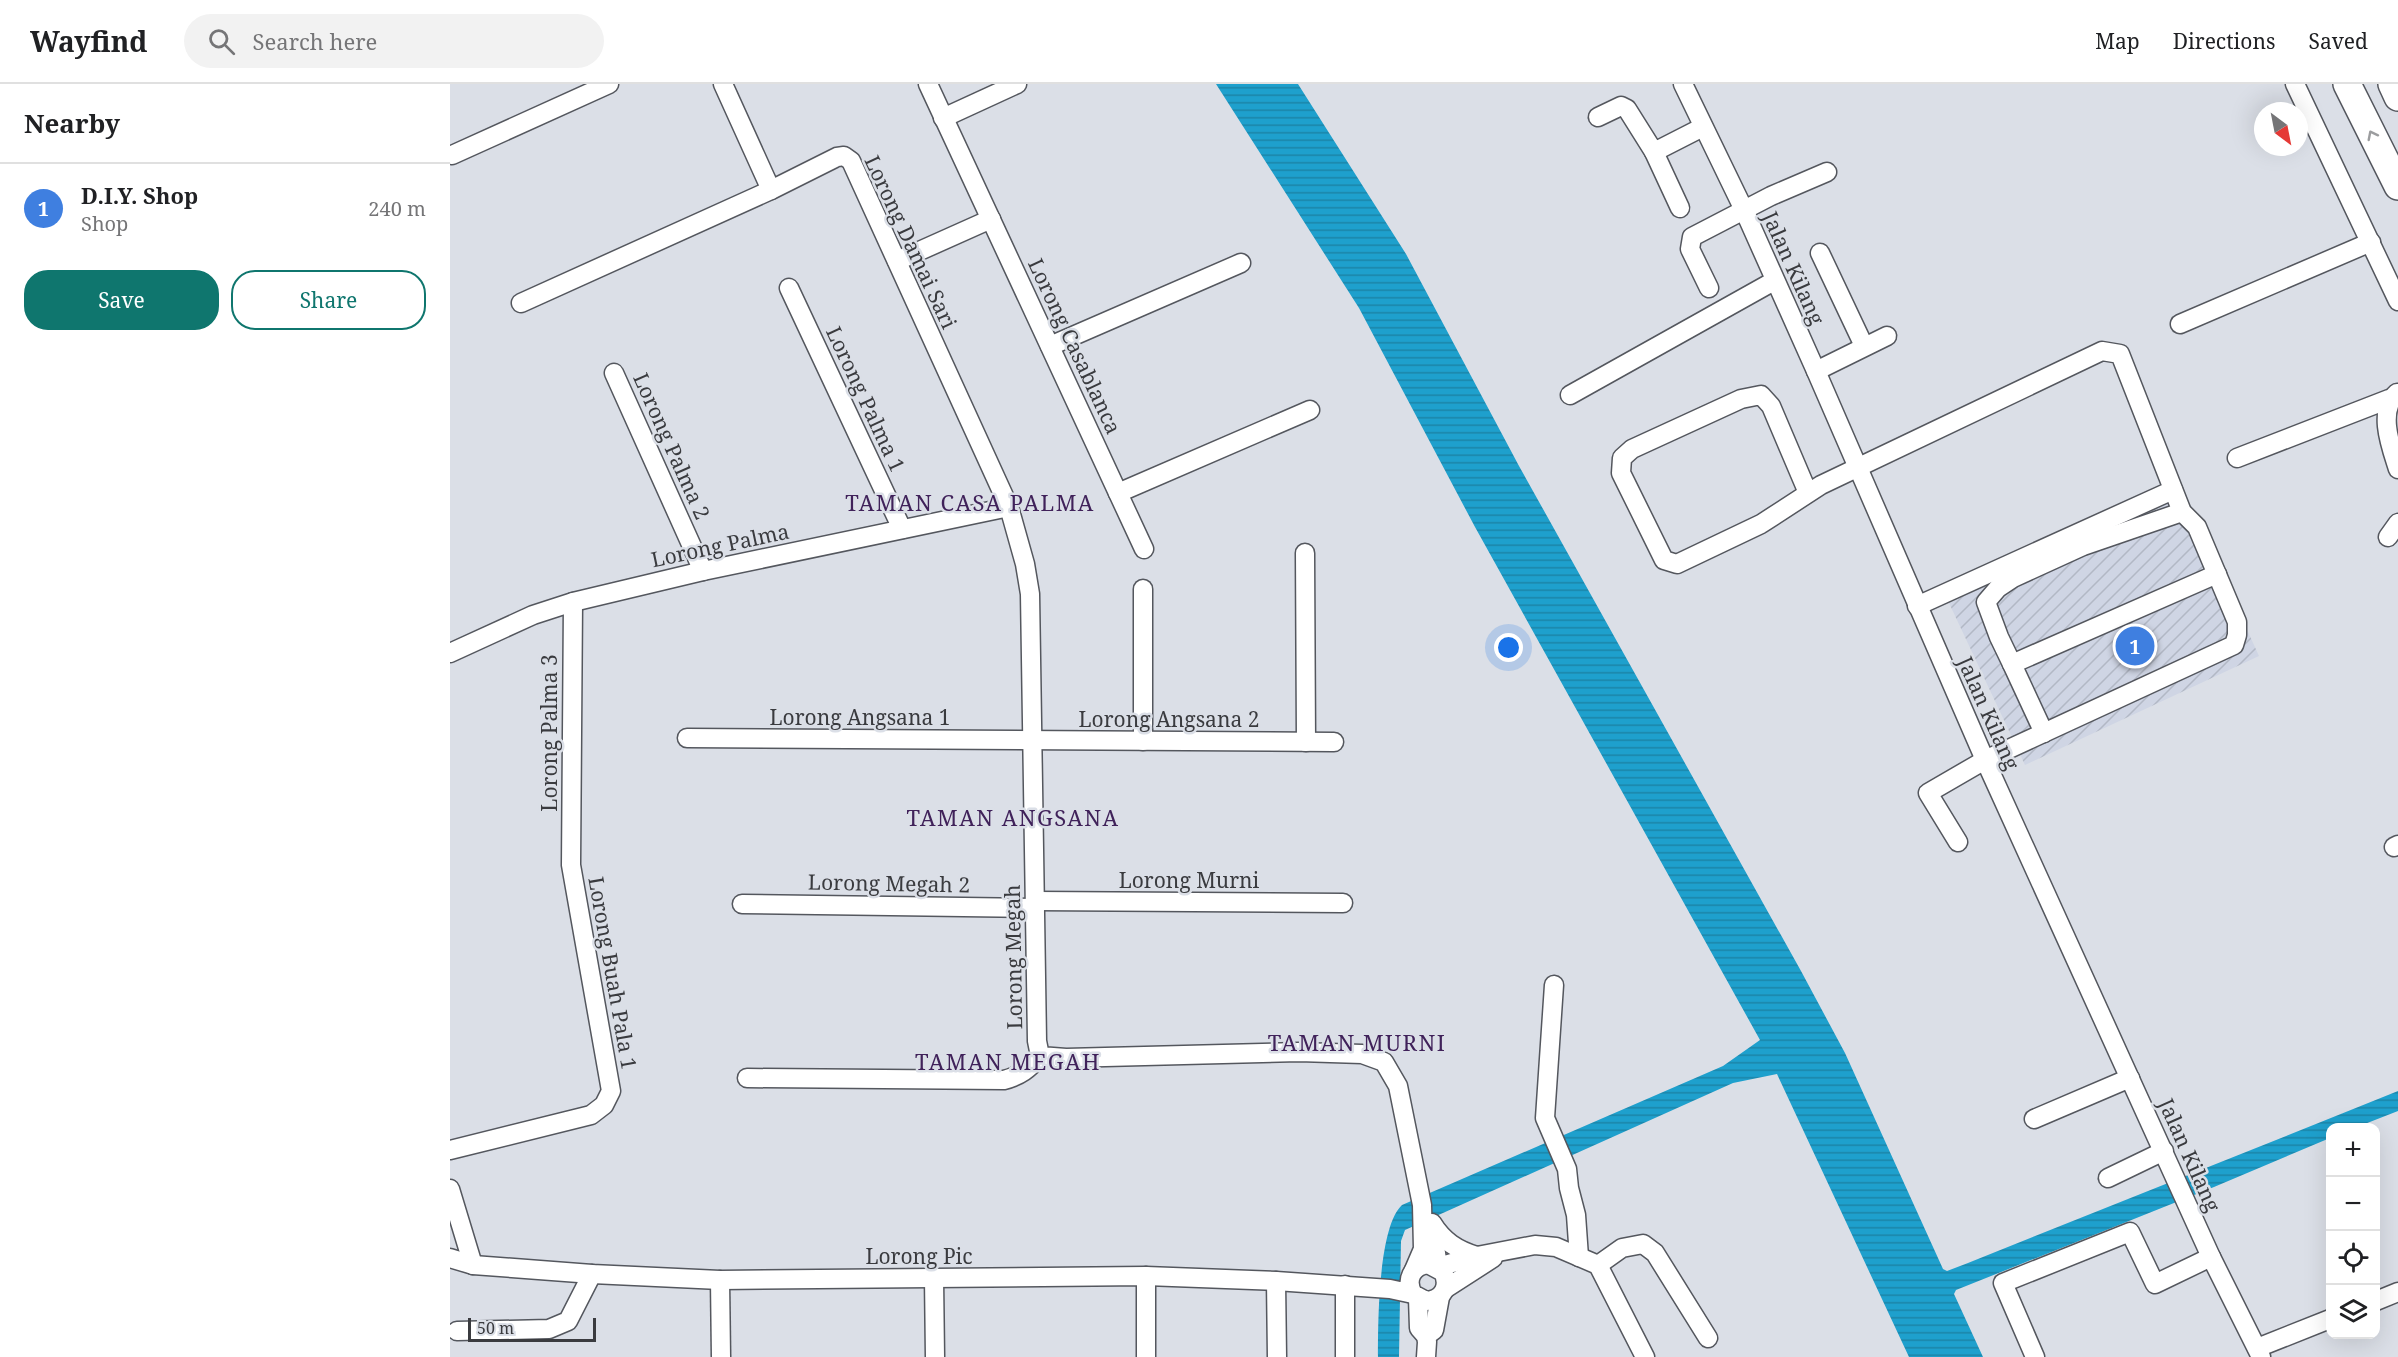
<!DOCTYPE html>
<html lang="en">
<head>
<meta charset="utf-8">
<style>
  body { margin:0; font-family:"Noto Serif",serif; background:#f2f2f2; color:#202124 }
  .controls { position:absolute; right:18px; bottom:18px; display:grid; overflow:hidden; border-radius:12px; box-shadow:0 6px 24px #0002 }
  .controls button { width:54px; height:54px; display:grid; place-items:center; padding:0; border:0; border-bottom:2px solid #e0e0e0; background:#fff; color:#202124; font:30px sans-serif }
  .compass { position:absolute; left:1804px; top:18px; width:54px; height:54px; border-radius:50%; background:#fff; box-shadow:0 6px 24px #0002; rotate:148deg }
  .scale { position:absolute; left:18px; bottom:15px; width:128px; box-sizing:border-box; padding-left:6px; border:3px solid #3a3b3f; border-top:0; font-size:16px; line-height:21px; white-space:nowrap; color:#3a3b3f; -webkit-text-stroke:4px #dbdfe7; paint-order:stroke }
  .you { position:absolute; left:1059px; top:564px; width:21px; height:21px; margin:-15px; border:4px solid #fff; border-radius:50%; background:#1a73e8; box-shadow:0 0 0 9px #1a73e833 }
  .badge { display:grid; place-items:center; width:39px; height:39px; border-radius:50%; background:#0f766e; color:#fff; font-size:20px; font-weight:700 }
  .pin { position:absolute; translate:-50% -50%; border:3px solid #fff; box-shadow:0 2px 6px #0006 }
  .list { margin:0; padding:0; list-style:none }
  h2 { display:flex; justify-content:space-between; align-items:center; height:78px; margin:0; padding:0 24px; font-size:26px }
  h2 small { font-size:20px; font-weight:400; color:#757577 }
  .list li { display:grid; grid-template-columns:39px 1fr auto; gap:18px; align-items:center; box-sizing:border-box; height:90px; padding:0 24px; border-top:2px solid #e0e0e0 }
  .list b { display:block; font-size:22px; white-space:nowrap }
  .list p { margin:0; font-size:20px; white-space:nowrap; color:#757577 }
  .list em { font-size:20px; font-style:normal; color:#757577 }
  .actions { display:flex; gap:12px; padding:18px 24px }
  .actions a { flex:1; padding:14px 0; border:2px solid #0f766e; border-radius:24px; text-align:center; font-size:21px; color:#0f766e }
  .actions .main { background:#0f766e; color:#fff }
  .icon { flex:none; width:33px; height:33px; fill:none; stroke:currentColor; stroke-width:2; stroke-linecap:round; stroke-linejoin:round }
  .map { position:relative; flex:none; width:1948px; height:1273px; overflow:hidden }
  header { display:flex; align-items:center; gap:36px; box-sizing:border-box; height:84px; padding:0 30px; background:#fff; border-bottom:2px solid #e0e0e0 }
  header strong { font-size:28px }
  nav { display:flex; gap:33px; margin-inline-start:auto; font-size:21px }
  .search { width:420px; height:54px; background:#f2f2f2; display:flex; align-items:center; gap:15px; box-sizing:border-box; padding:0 21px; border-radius:33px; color:#757577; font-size:22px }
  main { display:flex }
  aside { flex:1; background:#fff }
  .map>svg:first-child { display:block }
  .industrial { fill:url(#industrial-furrows) }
  .water { fill:url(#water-rules) }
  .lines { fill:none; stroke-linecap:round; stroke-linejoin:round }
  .minor-casing { stroke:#54575e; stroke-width:21 }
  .highway-casing { stroke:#54575e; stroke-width:30 }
  .minor { stroke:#fff; stroke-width:18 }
  .highway { stroke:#fff; stroke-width:27 }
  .oneway { stroke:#9c9d9f }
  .labels { text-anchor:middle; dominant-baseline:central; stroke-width:5; stroke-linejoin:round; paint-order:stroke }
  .street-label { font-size:21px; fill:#3a3b3f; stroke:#dbdfe7 }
  .neighbourhood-label { font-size:22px; letter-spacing:1.5px; fill:#40225a; stroke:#dbdfe7 }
</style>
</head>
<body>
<header>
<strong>Wayfind</strong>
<div class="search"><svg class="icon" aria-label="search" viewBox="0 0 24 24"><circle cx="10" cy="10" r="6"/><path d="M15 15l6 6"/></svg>Search here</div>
<nav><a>Map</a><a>Directions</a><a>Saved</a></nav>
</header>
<main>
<aside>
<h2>Nearby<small></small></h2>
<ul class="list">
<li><span class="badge" style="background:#3f7fe0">1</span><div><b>D.I.Y. Shop</b><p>Shop</p></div><em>240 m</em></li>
</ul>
<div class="actions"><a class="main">Save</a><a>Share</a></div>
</aside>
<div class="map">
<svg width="1948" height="1273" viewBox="0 0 1948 1273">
  <defs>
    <pattern id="industrial-furrows" width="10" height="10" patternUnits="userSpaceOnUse" patternTransform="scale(1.5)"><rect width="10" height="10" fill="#cfd5e4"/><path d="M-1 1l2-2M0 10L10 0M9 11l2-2" fill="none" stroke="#b2b8c5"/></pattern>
    <pattern id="water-rules" width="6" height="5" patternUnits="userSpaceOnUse" patternTransform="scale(1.5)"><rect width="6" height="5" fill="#1ea0cd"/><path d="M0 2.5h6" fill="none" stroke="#1b84a8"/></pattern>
  </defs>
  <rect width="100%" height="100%" fill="#dbdfe7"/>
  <!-- industrial -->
  <polygon class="industrial" points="1735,409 1809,572 1575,681 1499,519"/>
  <!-- water -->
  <path class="water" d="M766 0H848L956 170 1069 382 1351 887 1395 969 1493 1185 1497 1187 1518 1179C1661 1121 1805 1065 1948 1007V1027L1907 1043 1880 1044V1054L1764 1103 1506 1206 1504 1210 1533 1273H1459L1327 990 1283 999 955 1146 951 1157 949 1273H928C928 1240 928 1143 952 1121L1273 982 1310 956 1025 443 909 224Z"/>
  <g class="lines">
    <defs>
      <g id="minor">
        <polyline points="273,0 321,106"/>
        <polyline points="478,0 694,465"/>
        <polyline points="1233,0 1294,126 1366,287 1535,676 1761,1173 1811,1273"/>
        <polyline points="1845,0 1948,217"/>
        <polyline points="1148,33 1171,22 1177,25 1204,68 1253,43"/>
        <polyline points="493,34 567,0"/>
        <polyline points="1204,68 1230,124"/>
        <polyline points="2,71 159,0"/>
        <polyline points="1370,169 1414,262"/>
        <polyline points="447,177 541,135"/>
        <polyline points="339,204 452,445"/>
        <polyline points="1259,204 1240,165 1242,153 1321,112 1377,88"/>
        <polyline points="71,219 321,106 387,73 394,72 401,77 559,423 575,480 580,510 587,957 590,972 616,974 849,968 912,970 934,978 948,1002 972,1121 973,1165 964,1186"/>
        <polyline points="1730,240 1921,158"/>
        <polyline points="600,262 791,179"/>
        <polyline points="1366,287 1437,252"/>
        <polyline points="164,289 253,487"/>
        <path d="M1947 309C1927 327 1941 363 1948 385"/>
        <polyline points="1120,311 1324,197"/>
        <polyline points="1787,374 1939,315"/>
        <polyline points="668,409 860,326"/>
        <polyline points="1358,409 1321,322 1311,311 1291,315 1182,365 1172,374 1171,389 1214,476 1227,480 1311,440 1371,401 1652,267 1670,270 1732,428 1747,443 1787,538 1787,551 1784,561 1535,676 1478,709 1508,758"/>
        <polyline points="1732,428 1633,462 1563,494 1548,504 1536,518 1549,553 1562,580 1767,490"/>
        <polyline points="1938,453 1948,439"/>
        <polyline points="855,469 856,658"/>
        <polyline points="1467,522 1723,406"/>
        <polyline points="0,569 83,531 123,518 253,487 559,423"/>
        <polyline points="1562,580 1594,649"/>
        <polyline points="237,654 884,658"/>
        <polyline points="693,657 693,505"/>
        <polyline points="1944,763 1948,761"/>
        <polyline points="585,817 893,819"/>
        <polyline points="292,820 585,824"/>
        <polyline points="1104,901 1095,1034 1117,1085 1119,1104 1126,1131 1129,1173"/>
        <path d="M297 994 554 996C570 992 579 985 590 972"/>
        <polyline points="1584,1035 1680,994"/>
        <polyline points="0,1066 141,1031 154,1021 161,1007 121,781 123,518"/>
        <polyline points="1658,1094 1714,1067"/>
        <polyline points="0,1105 23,1181"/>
        <path d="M982 1139C993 1157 1007 1166 1027 1172"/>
        <polyline points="982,1141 988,1183 1027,1172 1085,1161 1106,1163 1148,1181 1195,1273"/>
        <path d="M0 1174 23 1181 142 1190 270 1196 696 1192 826 1197 940 1205 963 1210 976 1217C993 1216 1000 1202 993 1188L978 1180C962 1182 955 1196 963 1210"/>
        <polyline points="1148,1181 1172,1164 1193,1160 1205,1169 1258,1254"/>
        <polyline points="484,1194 485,1273"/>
        <polyline points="270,1196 271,1273"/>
        <polyline points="826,1197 827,1273"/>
        <polyline points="895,1201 895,1273"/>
        <polyline points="995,1205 1043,1174"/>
        <polyline points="968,1214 969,1244 976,1252 977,1258 976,1273"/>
        <polyline points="1926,1217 1948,1208"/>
        <polyline points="7,1247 99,1245 118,1237 142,1190"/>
        <polyline points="976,1252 984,1246 990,1213"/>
        <polyline points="1807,1264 1880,1235"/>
        <polyline points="696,1273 696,1192"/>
        <polyline points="1585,1273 1553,1199 1680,1148 1705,1200 1761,1173"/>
      </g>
      <g id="highway">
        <polyline points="1897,0 1948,102"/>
        <polyline points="1942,0 1948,13"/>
      </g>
    </defs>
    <!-- minor casing -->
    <use href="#minor" class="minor-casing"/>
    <!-- highway casing -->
    <use href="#highway" class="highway-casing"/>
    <!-- minor -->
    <use href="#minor" class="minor"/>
    <!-- highway -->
    <use href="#highway" class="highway"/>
  </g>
  <!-- one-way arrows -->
  <defs><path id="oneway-chevron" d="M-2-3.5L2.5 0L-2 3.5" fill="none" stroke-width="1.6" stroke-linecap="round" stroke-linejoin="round" transform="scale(1.5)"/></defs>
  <use class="oneway" href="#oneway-chevron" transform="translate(1922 51) rotate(-117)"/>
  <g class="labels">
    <!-- street labels -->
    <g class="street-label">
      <text transform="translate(461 158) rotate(65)">Lorong Damai Sari</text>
      <text transform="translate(1344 184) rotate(66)">Jalan Kilang</text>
      <text transform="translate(625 262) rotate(65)">Lorong Casablanca</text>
      <text transform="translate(416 315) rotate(65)">Lorong Palma 1</text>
      <text transform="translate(222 362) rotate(66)">Lorong Palma 2</text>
      <text transform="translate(270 461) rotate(-12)">Lorong Palma</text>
      <text transform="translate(1539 629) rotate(66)">Jalan Kilang</text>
      <text x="410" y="633">Lorong Angsana 1</text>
      <text x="719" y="635">Lorong Angsana 2</text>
      <text transform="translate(99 649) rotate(-90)">Lorong Palma 3</text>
      <text x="739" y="796">Lorong Murni</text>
      <text transform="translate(439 799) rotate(1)">Lorong Megah 2</text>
      <text transform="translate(563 873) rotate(-91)">Lorong Megah</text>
      <text transform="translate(163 889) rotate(80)">Lorong Buah Pala 1</text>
      <text transform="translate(1740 1071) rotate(66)">Jalan Kilang</text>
      <text x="469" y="1172">Lorong Pic</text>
    </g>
    <!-- neighbourhood labels -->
    <g class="neighbourhood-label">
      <text x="520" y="418">TAMAN CASA PALMA</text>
      <text x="563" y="733">TAMAN ANGSANA</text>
      <text x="907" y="958">TAMAN MURNI</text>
      <text x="558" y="977">TAMAN MEGAH</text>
    </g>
  </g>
</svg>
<div class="controls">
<button>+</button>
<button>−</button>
<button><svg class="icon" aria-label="locate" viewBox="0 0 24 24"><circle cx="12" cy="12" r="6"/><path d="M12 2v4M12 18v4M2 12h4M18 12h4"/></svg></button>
<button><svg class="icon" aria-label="layers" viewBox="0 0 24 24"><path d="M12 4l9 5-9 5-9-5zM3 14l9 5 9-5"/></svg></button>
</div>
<svg class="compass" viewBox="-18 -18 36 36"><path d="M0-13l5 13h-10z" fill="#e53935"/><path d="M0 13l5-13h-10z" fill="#757577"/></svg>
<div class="scale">50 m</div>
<div class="you"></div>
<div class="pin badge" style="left:1685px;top:562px;background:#3f7fe0">1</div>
</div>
</main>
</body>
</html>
